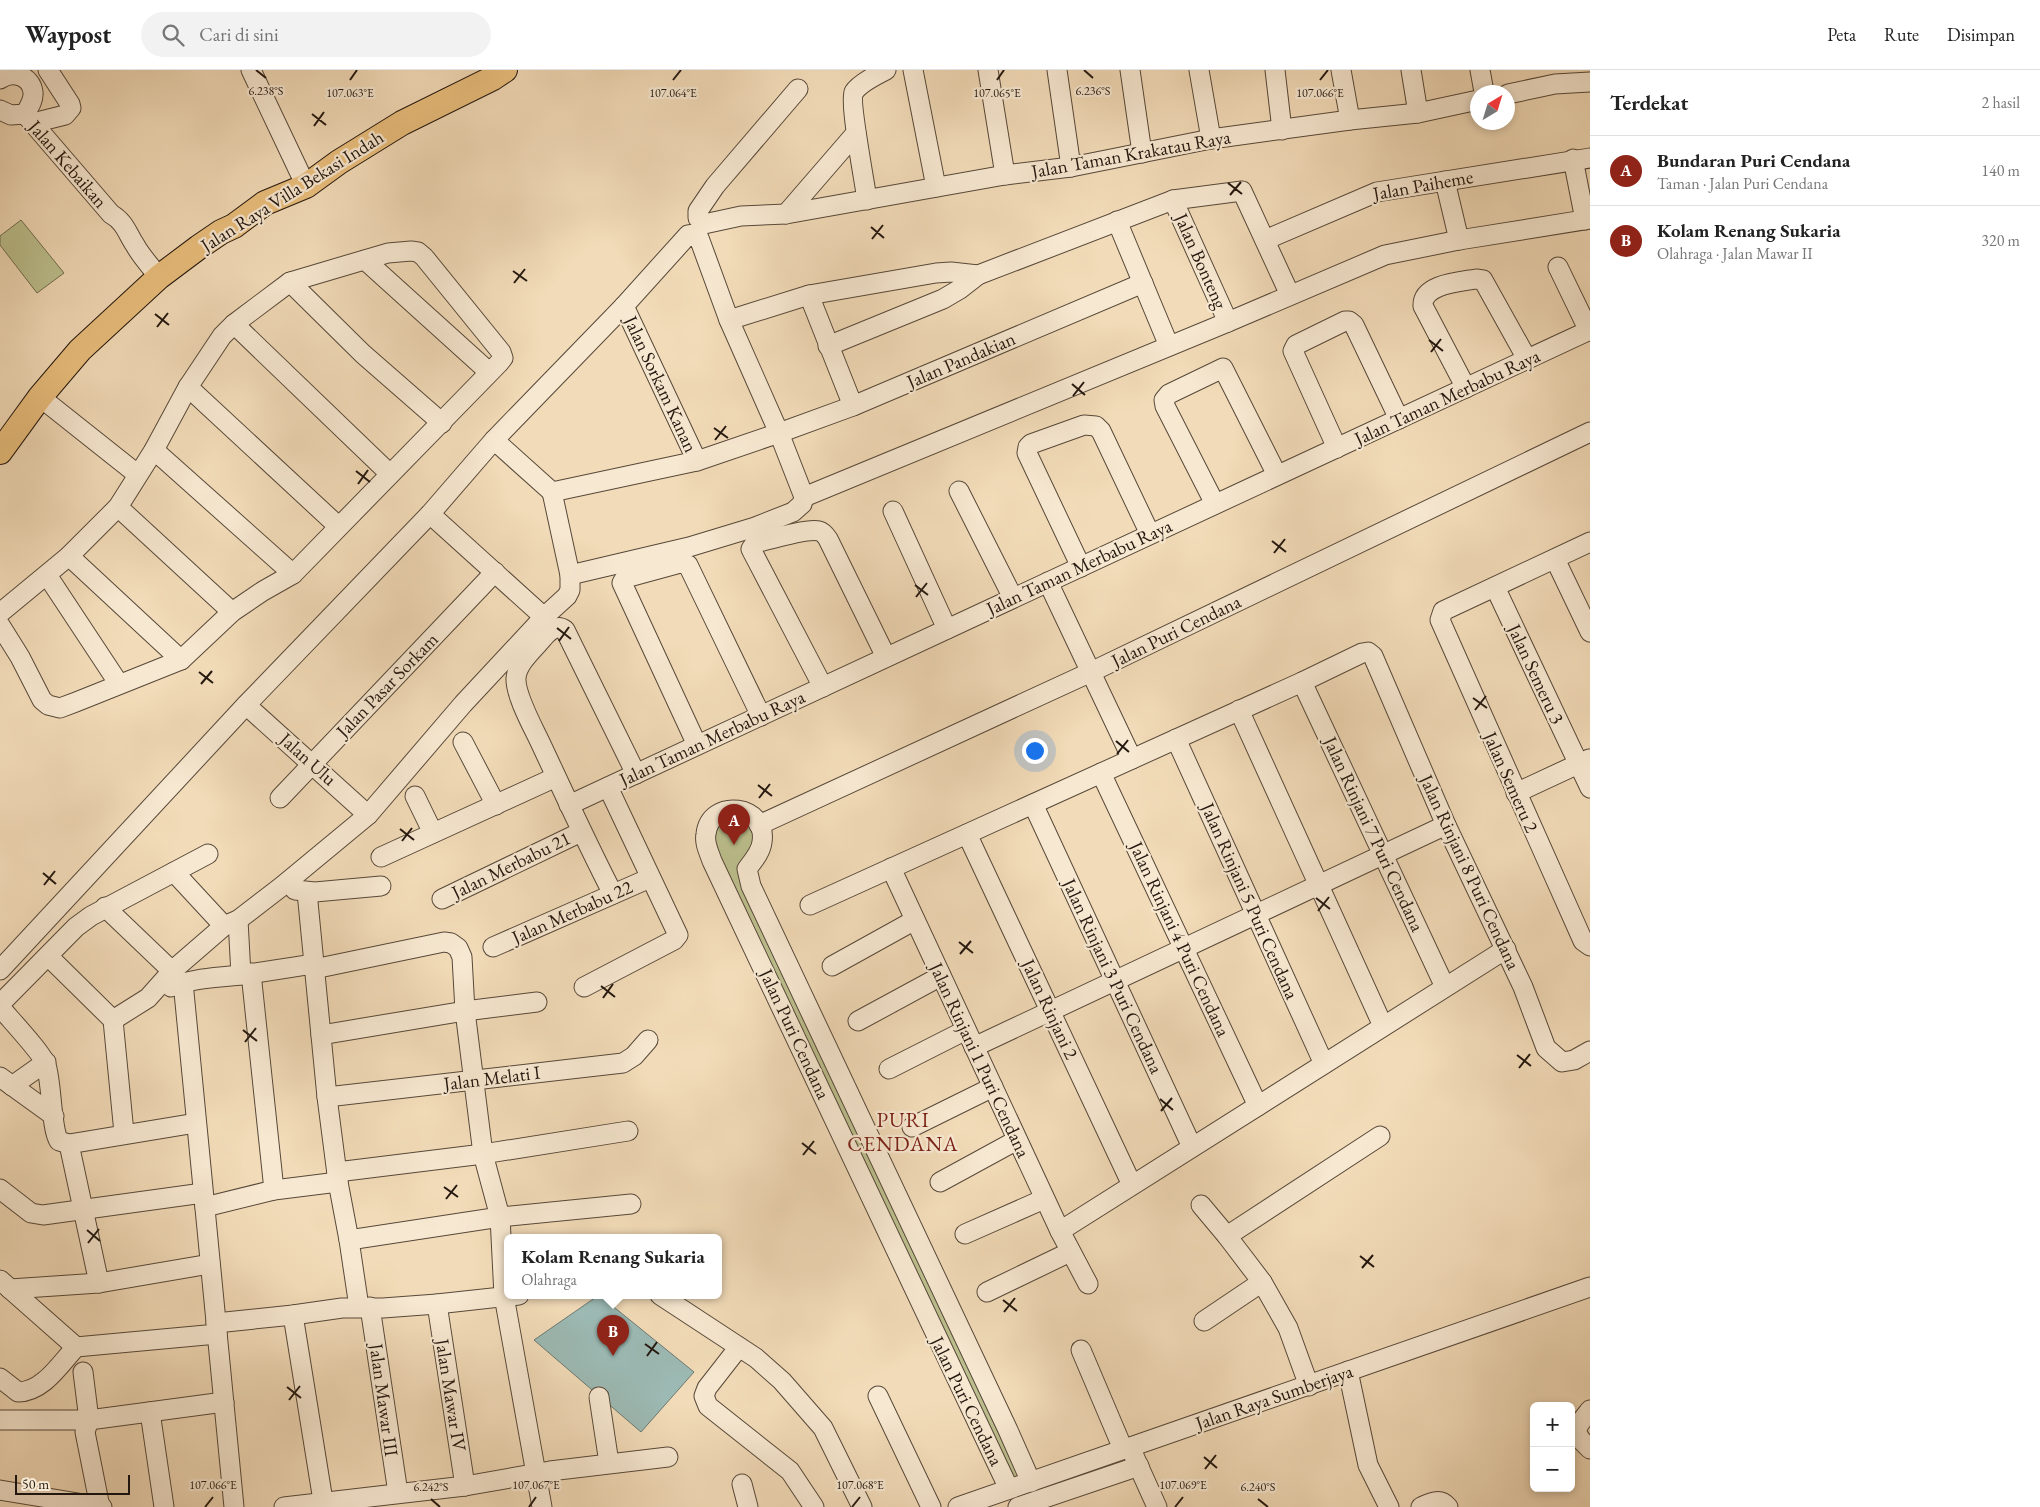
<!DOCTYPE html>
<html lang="id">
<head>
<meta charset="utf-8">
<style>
  body { margin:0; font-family:"EB Garamond",serif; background:#f2f2f2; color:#222 }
  .controls { position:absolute; right:15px; bottom:15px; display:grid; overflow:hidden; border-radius:8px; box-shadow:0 2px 8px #0003 }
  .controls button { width:45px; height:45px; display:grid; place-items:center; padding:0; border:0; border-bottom:1px solid #e0e0e0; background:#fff; color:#222; font:25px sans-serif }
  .compass { position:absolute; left:1470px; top:15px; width:45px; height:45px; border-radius:50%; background:#fff; box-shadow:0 2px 8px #0003; rotate:38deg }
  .scale { position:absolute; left:15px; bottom:12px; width:115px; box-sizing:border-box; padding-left:5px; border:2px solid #23170f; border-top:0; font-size:14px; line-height:18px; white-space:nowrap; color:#23170f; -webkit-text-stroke:4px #f7e8d1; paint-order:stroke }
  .you { position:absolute; left:1034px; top:680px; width:18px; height:18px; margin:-12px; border:4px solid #fff; border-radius:50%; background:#1a73e8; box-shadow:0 0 0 8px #1a73e833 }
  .badge { display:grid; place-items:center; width:32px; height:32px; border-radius:50%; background:#8f2418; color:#fff; font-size:16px; font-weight:700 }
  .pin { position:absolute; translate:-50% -41px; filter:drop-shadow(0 1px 2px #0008) }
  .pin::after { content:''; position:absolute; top:26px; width:18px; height:15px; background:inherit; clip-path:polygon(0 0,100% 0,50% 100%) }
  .popup { position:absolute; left:504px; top:1164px; width:218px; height:65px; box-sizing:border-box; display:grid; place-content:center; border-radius:8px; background:#fff; filter:drop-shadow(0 1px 4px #0005); font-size:16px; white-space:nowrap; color:#767676 }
  .popup b { font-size:19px; color:#222 }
  .popup::after { content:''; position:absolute; left:50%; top:100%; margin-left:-10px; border:10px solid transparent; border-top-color:#fff }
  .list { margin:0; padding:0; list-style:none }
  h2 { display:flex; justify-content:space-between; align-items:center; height:65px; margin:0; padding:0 20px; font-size:21px }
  h2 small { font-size:16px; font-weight:400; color:#767676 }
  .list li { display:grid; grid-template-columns:32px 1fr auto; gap:15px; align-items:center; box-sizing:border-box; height:70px; padding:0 20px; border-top:1px solid #e0e0e0 }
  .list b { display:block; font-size:19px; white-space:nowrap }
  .list p { margin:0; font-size:16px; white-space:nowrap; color:#767676 }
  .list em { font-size:16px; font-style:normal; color:#767676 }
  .icon { flex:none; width:28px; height:28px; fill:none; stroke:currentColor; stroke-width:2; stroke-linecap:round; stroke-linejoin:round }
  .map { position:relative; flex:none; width:1590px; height:1437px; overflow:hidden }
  header { display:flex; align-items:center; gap:30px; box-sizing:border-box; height:70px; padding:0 25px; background:#fff; border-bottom:1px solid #e0e0e0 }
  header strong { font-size:24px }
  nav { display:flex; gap:28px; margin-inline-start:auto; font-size:18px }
  .search { width:350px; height:45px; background:#f2f2f2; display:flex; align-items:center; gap:12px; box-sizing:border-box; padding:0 18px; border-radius:28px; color:#767676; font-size:19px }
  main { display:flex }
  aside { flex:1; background:#fff }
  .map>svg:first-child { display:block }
  .green { fill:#bcc08e; stroke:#706c4e }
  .water { fill:#9cbab4; stroke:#6c7972 }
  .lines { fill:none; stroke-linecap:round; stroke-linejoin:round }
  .minor-casing { stroke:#574839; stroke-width:21 }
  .major-casing { stroke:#23170f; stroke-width:26 }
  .minor { stroke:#f7e8d1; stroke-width:19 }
  .major { stroke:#e9be7c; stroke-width:24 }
  .ticks { fill:none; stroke:#23170f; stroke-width:2 }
  .labels { text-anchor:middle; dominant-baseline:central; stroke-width:4.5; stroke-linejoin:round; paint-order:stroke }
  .street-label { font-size:19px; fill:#23170f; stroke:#f7e8d1 }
  .quarter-label { font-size:21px; letter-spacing:1px; fill:#7a1f14; stroke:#f7e8d1 }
  .ticks-label { font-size:12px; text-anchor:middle; fill:#23170f; stroke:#f7e8d1; stroke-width:4.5; stroke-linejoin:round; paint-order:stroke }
</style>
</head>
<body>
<header>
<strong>Waypost</strong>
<div class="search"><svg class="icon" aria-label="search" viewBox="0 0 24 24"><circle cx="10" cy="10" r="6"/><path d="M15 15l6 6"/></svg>Cari di sini</div>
<nav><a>Peta</a><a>Rute</a><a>Disimpan</a></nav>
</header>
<main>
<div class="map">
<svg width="1590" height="1437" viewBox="0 0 1590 1437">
  <rect width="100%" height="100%" fill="#f2dbb8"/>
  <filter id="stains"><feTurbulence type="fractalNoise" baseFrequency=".004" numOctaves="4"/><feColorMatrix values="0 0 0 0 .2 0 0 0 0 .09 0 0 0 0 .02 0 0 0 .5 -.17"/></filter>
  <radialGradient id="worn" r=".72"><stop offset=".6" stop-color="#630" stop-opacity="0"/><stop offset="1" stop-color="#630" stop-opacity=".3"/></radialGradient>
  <!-- green -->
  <g class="green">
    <polygon points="21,150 64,203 37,223 0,175 0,166"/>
    <polygon points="718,744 759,755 747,799 1031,1412 1009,1419 721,810 708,756"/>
  </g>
  <!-- water -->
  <polygon class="water" points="599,1225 694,1302 641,1362 534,1270"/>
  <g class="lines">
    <defs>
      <g id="minor">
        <polyline points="251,0 306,116"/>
        <polyline points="913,0 936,117"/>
        <polyline points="988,0 1005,105"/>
        <polyline points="1057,0 1071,97"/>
        <polyline points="1130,0 1142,83"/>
        <polyline points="1199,0 1211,69"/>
        <polyline points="1275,0 1282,60"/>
        <polyline points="1341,0 1350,50"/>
        <polyline points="1411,0 1418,43"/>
        <polyline points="1480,0 1484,22"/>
        <path d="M0 9C13 0 31 6 33 22 34 30 29 37 25 44L11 45 0 40"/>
        <polyline points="798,19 715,116 698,141 698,148 704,154 741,146 786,144 1005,105 1071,97 1211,69 1350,50 1418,43 1478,30"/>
        <polyline points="1508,24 1555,14 1590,12"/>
        <path d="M25 44 111 144C125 152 127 163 135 175 141 186 151 197 159 207"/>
        <polyline points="33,53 65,45 71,38 70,34 48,0"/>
        <polyline points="1573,89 1585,150"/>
        <polyline points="1445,111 1459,170"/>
        <path d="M867 130C865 114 849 31 854 22 859 14 878 4 886 0"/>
        <polyline points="1173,130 1228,252"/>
        <polyline points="786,144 856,63"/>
        <polyline points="1117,151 1169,276"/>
        <polyline points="1265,170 1377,122 1590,88"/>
        <polyline points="365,190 489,302"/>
        <polyline points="1558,197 1589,261"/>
        <polyline points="290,212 363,284 442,353"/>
        <polyline points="809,225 853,336"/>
        <polyline points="624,236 697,391"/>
        <polyline points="729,250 809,225 936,203 951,202 978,205"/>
        <polyline points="234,254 390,404"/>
        <polyline points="828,276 943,229 960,219 978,205 1173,130 1242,121 1290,225"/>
        <polyline points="188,317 338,456"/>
        <path d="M1466 318 1423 236C1422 214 1459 212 1476 209L1483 210 1527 289"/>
        <polyline points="40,327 137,404"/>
        <polyline points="494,370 552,422 697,391 779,363 853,336 1143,213"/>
        <polyline points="1337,378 1293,281 1296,275 1345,251 1349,251 1354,255 1399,349"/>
        <polyline points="154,380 293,504"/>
        <polyline points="959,421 1013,528"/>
        <polyline points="804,427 1228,252 1385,185 1459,170 1590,149"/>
        <polyline points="1215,434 1165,336 1164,330 1169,324 1223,298 1277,405"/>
        <polyline points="118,437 232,542"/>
        <polyline points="893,441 947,559"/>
        <polyline points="430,444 544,547"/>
        <polyline points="1590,472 1443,541 1440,550 1583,871 1590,876"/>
        <polyline points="69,486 181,590"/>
        <polyline points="1555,489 1590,562"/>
        <polyline points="1081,497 1027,383 1028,377 1031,374 1084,355 1096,356 1101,361 1150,464"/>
        <polyline points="47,505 119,614"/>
        <polyline points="1048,512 1132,689"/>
        <polyline points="1495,517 1590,718"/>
        <polyline points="0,543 69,486 118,437 154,380 188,317 222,266 234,254 290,212 388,183 411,181 418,182 424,187 501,282 503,288 499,293 293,504 263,521 232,542 181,590 76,632 60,638 48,635 42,630 20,587 0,555"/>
        <polyline points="1302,612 1445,917"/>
        <path d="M823 617 752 481 751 479 755 473C768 470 807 458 819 461 823 462 826 466 828 469L886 587"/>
        <polyline points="246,635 368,745"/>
        <polyline points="1239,640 1383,956"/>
        <polyline points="1176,669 1324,994"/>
        <polyline points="463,672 496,735"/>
        <polyline points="697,675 622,513 625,508 680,493 688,495 761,646"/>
        <polyline points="1101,703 1258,1036"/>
        <polyline points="1516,723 1589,689"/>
        <polyline points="415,726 433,763"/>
        <polyline points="280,728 495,502"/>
        <polyline points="1033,734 1192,1077"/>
        <polyline points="569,735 1590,260"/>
        <polyline points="759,755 1091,602 1590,362"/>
        <polyline points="967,764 1132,1115"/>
        <polyline points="381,787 556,707"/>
        <polyline points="891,798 1060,1161 1088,1214"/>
        <polyline points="174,802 224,856"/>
        <polyline points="295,820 315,822 381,816"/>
        <polyline points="307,822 327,1027 338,1112 349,1170 359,1237"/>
        <path d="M613 824C587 774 564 723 540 672 533 657 515 625 516 608 517 593 534 579 543 568 549 561 557 554 565 560L636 704"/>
        <polyline points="442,829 581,762"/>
        <polyline points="810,835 1302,612 1362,583 1368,582 1373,586 1446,755 1523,917 1546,978 1562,992 1574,990 1590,981"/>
        <polyline points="105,837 172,901"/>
        <polyline points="238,850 241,905"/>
        <polyline points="493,877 650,808"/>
        <polyline points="48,886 113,950 124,1063"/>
        <polyline points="832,896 915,850"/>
        <polyline points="314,899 444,872 451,873 458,878 462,887 465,941 483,1084 500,1147 504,1226 542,1437"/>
        <polyline points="0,900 246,635 430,444 494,370 624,236 688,165 695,164 699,168 729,250 779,363 804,427 802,434 793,442 755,457 689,477 570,505"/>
        <polyline points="251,903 274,1120"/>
        <polyline points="183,912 234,1437"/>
        <path d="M171 917C193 908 216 908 240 905 264 902 288 898 313 894"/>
        <polyline points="584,917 674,870 678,865 608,717"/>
        <polyline points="0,934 76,857 91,846 208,784"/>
        <path d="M0 937C9 948 44 985 46 995 52 1013 51 1059 59 1071L69 1074 196 1053"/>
        <polyline points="113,950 148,928 172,901 224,856 238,850 281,817 368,745 463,634 544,547 567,526 570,520 570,505 552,422"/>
        <polyline points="858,951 941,906"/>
        <polyline points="321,965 465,941 537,932"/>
        <polyline points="974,977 1446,755"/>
        <polyline points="889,999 966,960"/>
        <polyline points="0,1007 54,1046"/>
        <polyline points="12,1016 46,992"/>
        <polyline points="327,1027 623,993 634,986 648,970"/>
        <polyline points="912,1057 993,1017"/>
        <polyline points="69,1074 99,1213"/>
        <polyline points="337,1102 483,1084 628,1061"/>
        <polyline points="940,1112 1017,1070"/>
        <polyline points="0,1119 31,1143 43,1145 203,1123"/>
        <polyline points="1201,1135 1227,1166"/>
        <polyline points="205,1137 274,1120 338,1112"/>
        <polyline points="1060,1161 1506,879"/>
        <polyline points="965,1164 1044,1129"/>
        <polyline points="349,1170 500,1147 631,1134"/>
        <polyline points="0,1210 76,1277"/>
        <polyline points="10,1219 99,1213 210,1194"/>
        <polyline points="987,1222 1070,1182"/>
        <polyline points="660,1225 756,1288 782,1311 823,1358 862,1437"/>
        <polyline points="437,1234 465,1416"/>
        <polyline points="370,1237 398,1423"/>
        <polyline points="293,1245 324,1437"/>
        <polyline points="1204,1251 1262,1212"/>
        <polyline points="216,1253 293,1245 342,1238 383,1238 437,1234 519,1225"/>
        <polyline points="739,1277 707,1318 704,1326 708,1336 790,1401 814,1437"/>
        <polyline points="1081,1280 1123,1379"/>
        <polyline points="1348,1301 1368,1395 1389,1437"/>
        <path d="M0 1308 18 1322C43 1322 60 1294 76 1277L217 1264"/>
        <polyline points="1309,1316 1288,1258 1262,1212 1227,1166 1380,1066"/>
        <polyline points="878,1326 931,1437"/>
        <polyline points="599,1327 609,1393"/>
        <path d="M1590 1340C1575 1359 1571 1361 1590 1379"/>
        <polyline points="150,1342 164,1437"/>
        <polyline points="0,1350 89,1350 83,1302"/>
        <polyline points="1134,1386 1157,1437"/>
        <polyline points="742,1414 748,1437"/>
        <path d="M1009 1419 712 791C709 782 704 773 706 764 710 727 768 735 762 772 761 782 753 791 747 799L751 816 1007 1358 1031 1412"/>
        <polyline points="0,1420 102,1437"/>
        <polyline points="100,1437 85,1362 89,1350 224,1332"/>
        <polyline points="284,1437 465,1416 550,1401 668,1387"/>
        <polyline points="958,1437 1590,1217"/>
        <polyline points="1018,1437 1139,1396"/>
        <path d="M1421 1437C1430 1433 1440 1427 1448 1437"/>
      </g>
      <polyline id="major" points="0,382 40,327 80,280 159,207 199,177 221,162 234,156 265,133 306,116 339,92 402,53 493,8 505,0"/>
    </defs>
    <!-- minor casing -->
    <use href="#minor" class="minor-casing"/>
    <!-- major casing -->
    <use href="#major" class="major-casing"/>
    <!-- minor -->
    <use href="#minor" class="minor"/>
    <!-- major -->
    <use href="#major" class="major"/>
  </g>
  <!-- ticks -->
  <path class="ticks" d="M256 0 266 8M1084 0 1093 8M350 10 357 0M673 10 681 0M997 10 1004 0M1320 10 1328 0M312 44 326 55M314 56 324 42M1228 113 1242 124M1230 125 1241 112M871 157 884 168M872 169 883 155M513 201 527 211M514 213 525 199M155 244 169 255M157 257 168 243M1429 270 1443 281M1431 282 1441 269M1072 314 1085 325M1073 326 1084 312M714 358 728 368M715 370 726 356M356 401 370 412M358 414 368 400M1272 471 1286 482M1274 483 1285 469M915 515 928 525M916 527 927 513M557 558 571 569M559 571 569 557M199 602 213 613M201 614 212 601M1473 628 1487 638M1475 640 1486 626M1116 671 1129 682M1117 684 1128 670M758 715 772 726M759 728 770 714M400 759 414 770M402 771 412 758M43 803 56 814M44 815 55 801M1316 828 1330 839M1318 841 1329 827M959 872 973 883M960 884 971 871M601 916 615 927M603 928 613 914M243 960 257 971M245 972 256 958M1517 985 1531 996M1519 998 1530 984M1160 1029 1173 1040M1161 1041 1172 1028M802 1073 816 1084M803 1085 814 1071M444 1117 458 1127M446 1129 457 1115M87 1160 100 1171M88 1173 99 1159M1360 1186 1374 1197M1362 1198 1373 1185M1003 1230 1017 1241M1004 1242 1015 1228M645 1274 659 1284M647 1286 657 1272M287 1317 301 1328M289 1330 300 1316M1204 1387 1217 1398M1205 1399 1216 1385M431 1429 440 1437M1258 1429 1268 1437M205 1437 213 1427M529 1437 536 1427M852 1437 860 1427M1175 1437 1183 1427"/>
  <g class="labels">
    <!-- street labels -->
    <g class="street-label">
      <text transform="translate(1131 84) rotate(-10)">Jalan Taman Krakatau Raya</text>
      <text transform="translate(68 94) rotate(49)">Jalan Kebaikan</text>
      <text transform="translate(1423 115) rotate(-10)">Jalan Paiheme</text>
      <text transform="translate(292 121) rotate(-32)">Jalan Raya Villa Bekasi Indah</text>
      <text transform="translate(1201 191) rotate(66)">Jalan Bonteng</text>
      <text transform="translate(961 290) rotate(-23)">Jalan Pandakian</text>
      <text transform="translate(661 314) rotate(65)">Jalan Sorkam Kanan</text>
      <text transform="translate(1447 327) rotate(-25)">Jalan Taman Merbabu Raya</text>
      <text transform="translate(1079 497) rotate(-25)">Jalan Taman Merbabu Raya</text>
      <text transform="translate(1176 561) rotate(-26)">Jalan Puri Cendana</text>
      <text transform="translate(1536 604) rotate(65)">Jalan Semeru 3</text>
      <text transform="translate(387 615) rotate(-46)">Jalan Pasar Sorkam</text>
      <text transform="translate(712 668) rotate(-25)">Jalan Taman Merbabu Raya</text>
      <text transform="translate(308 689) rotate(42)">Jalan Ulu</text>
      <text transform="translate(1511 712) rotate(66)">Jalan Semeru 2</text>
      <text transform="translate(1374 764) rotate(65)">Jalan Rinjani 7 Puri Cendana</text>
      <text transform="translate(511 795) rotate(-26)">Jalan Merbabu 21</text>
      <text transform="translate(1470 802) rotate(65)">Jalan Rinjani 8 Puri Cendana</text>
      <text transform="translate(1250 831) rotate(66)">Jalan Rinjani 5 Puri Cendana</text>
      <text transform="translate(572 842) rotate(-24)">Jalan Merbabu 22</text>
      <text transform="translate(1180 869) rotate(65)">Jalan Rinjani 4 Puri Cendana</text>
      <text transform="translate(1113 906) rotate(65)">Jalan Rinjani 3 Puri Cendana</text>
      <text transform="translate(1050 939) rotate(65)">Jalan Rinjani 2</text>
      <text transform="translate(795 964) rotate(65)">Jalan Puri Cendana</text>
      <text transform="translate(980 990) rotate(65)">Jalan Rinjani 1 Puri Cendana</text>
      <text transform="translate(492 1008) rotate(-7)">Jalan Melati I</text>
      <text transform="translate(451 1325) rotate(81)">Jalan Mawar IV</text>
      <text transform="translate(1274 1327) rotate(-19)">Jalan Raya Sumberjaya</text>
      <text transform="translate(384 1330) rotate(82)">Jalan Mawar III</text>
      <text transform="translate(967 1331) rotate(64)">Jalan Puri Cendana</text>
    </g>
    <!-- quarter labels -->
    <g class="quarter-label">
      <text x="903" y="1049">PURI<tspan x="903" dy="24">CENDANA</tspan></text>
    </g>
  </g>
  <g class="ticks-label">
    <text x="266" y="25">6.238°S</text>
    <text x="1093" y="25">6.236°S</text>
    <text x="350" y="27">107.063°E</text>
    <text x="673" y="27">107.064°E</text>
    <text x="997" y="27">107.065°E</text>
    <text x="1320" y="27">107.066°E</text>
    <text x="213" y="1419">107.066°E</text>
    <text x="536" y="1419">107.067°E</text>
    <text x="860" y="1419">107.068°E</text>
    <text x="1183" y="1419">107.069°E</text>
    <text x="431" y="1421">6.242°S</text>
    <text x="1258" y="1421">6.240°S</text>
  </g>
  <rect width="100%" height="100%" filter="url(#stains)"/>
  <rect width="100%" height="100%" fill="url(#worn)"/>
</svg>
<div class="controls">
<button>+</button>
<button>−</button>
</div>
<svg class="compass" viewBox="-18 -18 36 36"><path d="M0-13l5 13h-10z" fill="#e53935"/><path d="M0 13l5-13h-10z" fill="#767676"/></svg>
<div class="scale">50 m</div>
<div class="you"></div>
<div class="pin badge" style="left:734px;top:775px">A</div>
<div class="pin badge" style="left:613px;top:1286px">B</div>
<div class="popup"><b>Kolam Renang Sukaria</b>Olahraga</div>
</div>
<aside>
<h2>Terdekat<small>2 hasil</small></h2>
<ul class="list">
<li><span class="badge">A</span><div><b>Bundaran Puri Cendana</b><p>Taman · Jalan Puri Cendana</p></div><em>140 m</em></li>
<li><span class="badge">B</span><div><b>Kolam Renang Sukaria</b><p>Olahraga · Jalan Mawar II</p></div><em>320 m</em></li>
</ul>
</aside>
</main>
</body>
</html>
